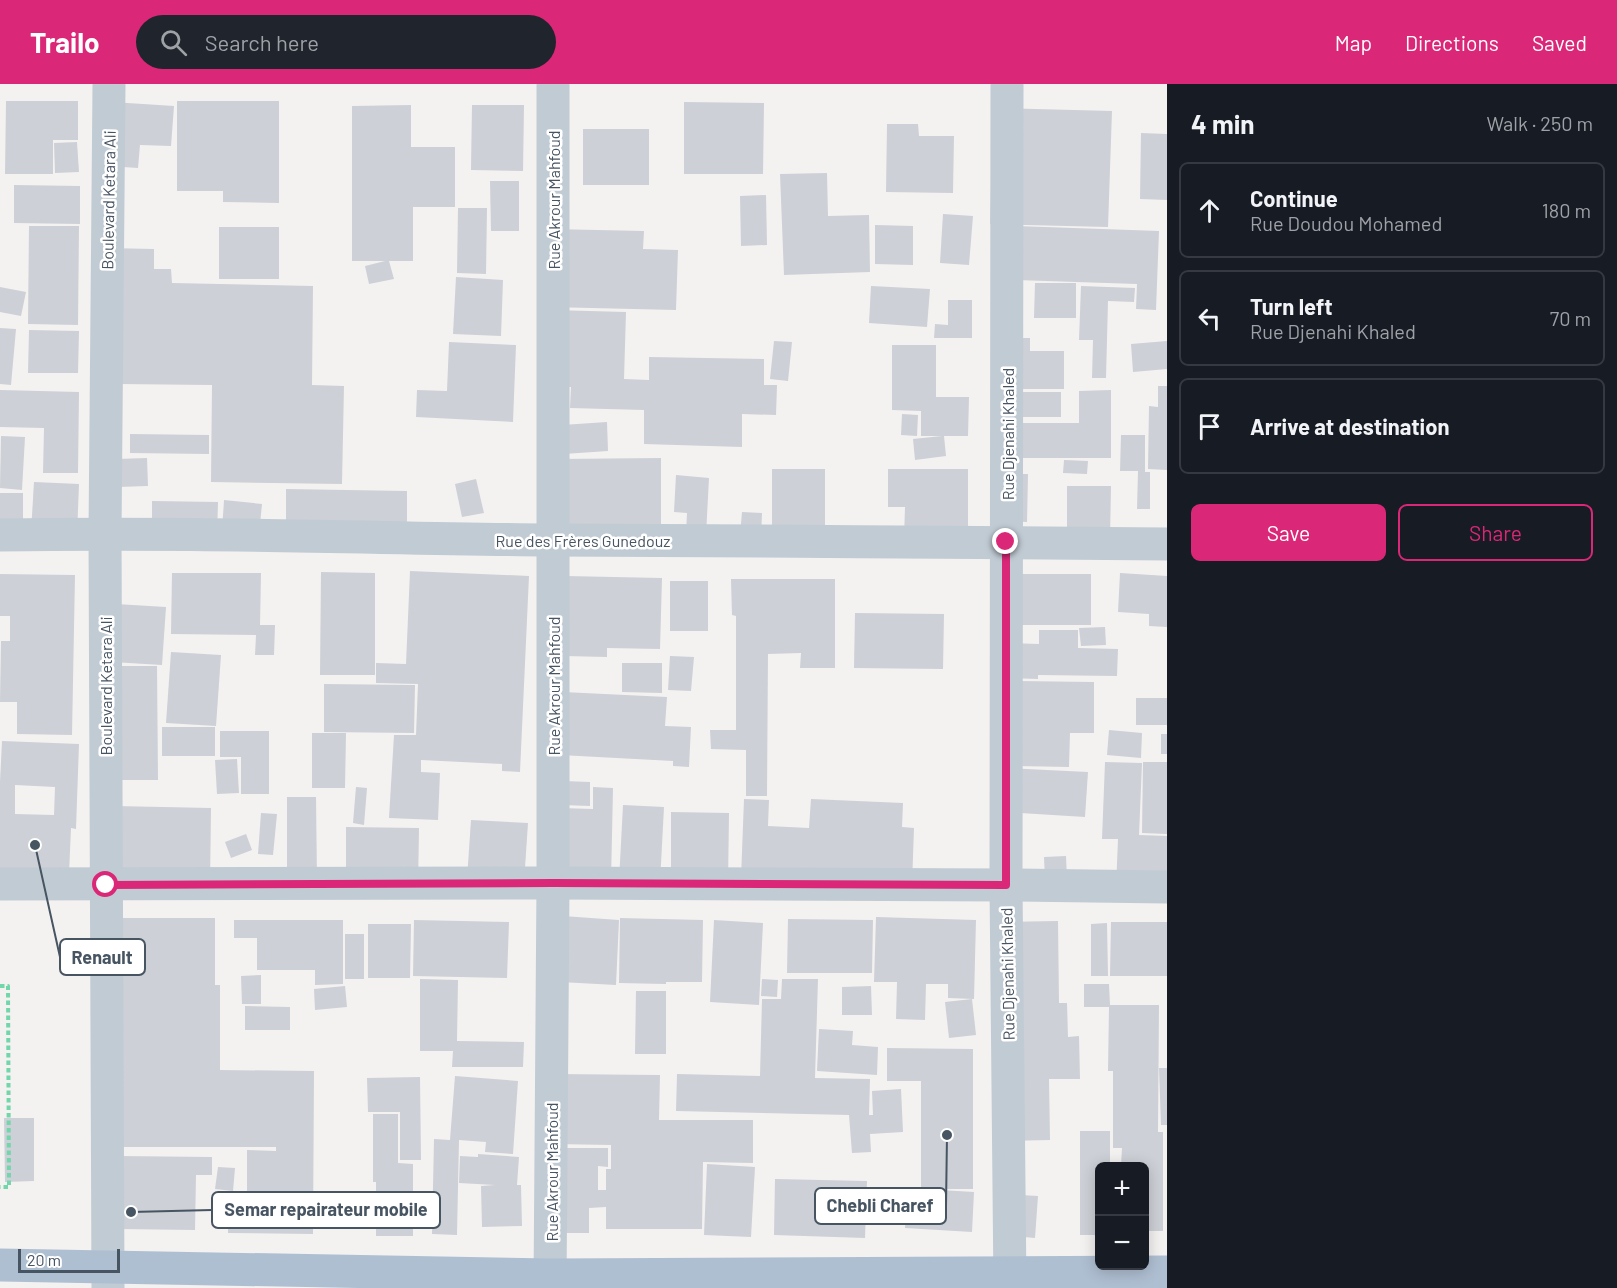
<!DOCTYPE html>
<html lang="en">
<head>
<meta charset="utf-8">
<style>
  body { margin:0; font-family:Barlow,sans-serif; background:#20242c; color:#f1f3f6 }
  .controls { position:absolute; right:18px; bottom:18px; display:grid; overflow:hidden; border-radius:9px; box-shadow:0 3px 15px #0003 }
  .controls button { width:54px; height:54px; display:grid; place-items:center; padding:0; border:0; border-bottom:2px solid #363941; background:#171b24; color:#f1f3f6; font:30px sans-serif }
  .scale { position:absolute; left:18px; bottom:15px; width:102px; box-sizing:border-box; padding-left:6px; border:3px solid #475461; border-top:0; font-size:16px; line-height:21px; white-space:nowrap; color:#475461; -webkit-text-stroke:4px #fff; paint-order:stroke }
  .stop { position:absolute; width:18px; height:18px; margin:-14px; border:4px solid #db2777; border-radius:50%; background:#fff }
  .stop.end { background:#db2777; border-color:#fff; box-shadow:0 2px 6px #0008 }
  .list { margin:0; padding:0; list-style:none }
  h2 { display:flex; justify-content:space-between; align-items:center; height:78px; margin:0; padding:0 24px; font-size:26px }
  h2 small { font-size:20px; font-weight:400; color:#9ea1a6 }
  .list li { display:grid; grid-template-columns:39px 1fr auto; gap:18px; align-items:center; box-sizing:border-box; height:96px; margin:0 12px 12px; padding:0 12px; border:2px solid #363941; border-radius:9px }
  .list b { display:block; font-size:22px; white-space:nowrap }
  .list p { margin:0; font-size:20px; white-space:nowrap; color:#9ea1a6 }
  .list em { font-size:20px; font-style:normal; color:#9ea1a6 }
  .actions { display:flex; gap:12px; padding:18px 24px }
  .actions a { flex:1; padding:14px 0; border:2px solid #db2777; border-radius:9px; text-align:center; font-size:21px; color:#db2777 }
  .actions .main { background:#db2777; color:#fff }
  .icon { flex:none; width:33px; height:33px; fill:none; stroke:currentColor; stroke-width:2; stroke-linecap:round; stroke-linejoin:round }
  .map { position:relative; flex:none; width:1167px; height:1204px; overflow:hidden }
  header { display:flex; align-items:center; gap:36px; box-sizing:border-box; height:84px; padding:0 30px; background:#db2777; color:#fff }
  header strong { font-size:28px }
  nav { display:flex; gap:33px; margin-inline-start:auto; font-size:21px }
  .search { width:420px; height:54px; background:#20242c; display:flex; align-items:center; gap:15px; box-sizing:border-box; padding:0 21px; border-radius:33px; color:#9ea1a6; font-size:22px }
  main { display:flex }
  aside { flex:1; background:#171b24 }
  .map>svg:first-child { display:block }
  .building { fill:#cdd0d6; fill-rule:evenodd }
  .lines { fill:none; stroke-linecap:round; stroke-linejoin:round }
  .path { stroke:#71d6a9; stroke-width:4; stroke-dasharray:4.5 3; stroke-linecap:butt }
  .minor { stroke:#c1cbd4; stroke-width:33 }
  .major { stroke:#afbfd2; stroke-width:33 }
  .route { stroke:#db2777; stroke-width:8 }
  .labels { text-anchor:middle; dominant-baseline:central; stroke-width:5; stroke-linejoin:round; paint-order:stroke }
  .street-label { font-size:16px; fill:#475461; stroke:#fff }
  .leader { fill:none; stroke:#475461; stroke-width:2 }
  .callout-dot { fill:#475461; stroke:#fff; stroke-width:2 }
  .callout { fill:#fff; stroke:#475461; stroke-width:2 }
  .callout-label { font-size:18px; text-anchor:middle; font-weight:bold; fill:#475461 }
</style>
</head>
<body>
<header>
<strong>Trailo</strong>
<div class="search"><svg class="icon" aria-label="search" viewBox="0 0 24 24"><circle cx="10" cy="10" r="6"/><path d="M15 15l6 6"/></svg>Search here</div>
<nav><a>Map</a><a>Directions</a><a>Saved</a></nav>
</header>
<main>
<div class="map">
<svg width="1167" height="1204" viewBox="0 0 1167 1204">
  <rect width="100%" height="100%" fill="#f4f1f1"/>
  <!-- building -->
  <g class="building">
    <polygon points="6,17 78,17 78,56 53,56 53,90 5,90"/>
    <polygon points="177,17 279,17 279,119 223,118 223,107 177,107"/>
    <polygon points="112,18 174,22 171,62 140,61 138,84 108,82"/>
    <polygon points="684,18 764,19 763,90 684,90"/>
    <polygon points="411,21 411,63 455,63 455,123 413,123 413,177 389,177 394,195 369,200 365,182 385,177 352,177 352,22"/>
    <polygon points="472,21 524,21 523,87 471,86"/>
    <polygon points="993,24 1112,27 1108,143 990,140"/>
    <polygon points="887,40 918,40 919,52 954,52 953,109 886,108"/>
    <rect x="583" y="45" width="66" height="56"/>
    <polygon points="1141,49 1167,50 1167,116 1140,115"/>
    <polygon points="77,58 79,88 55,89 54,59"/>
    <polygon points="827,89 828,132 869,131 870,188 784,191 780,90"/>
    <polygon points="490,97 519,97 519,147 491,147"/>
    <polygon points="14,101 80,102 80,140 14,139"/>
    <polygon points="766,111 767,161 741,162 740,112"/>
    <polygon points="458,124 487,124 486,190 457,189"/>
    <polygon points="943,130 973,132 969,181 940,179"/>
    <polygon points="875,141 913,142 913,181 875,180"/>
    <polygon points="29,142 79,142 78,241 28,240"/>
    <polygon points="1014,142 1159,147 1156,226 1136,225 1137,200 1013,196"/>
    <rect x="219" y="143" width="60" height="52"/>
    <polygon points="551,145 644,147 643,165 678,166 676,226 549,223"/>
    <polygon points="107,164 154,165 154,185 171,185 172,199 313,202 312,301 344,302 342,400 211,398 212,301 118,300"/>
    <polygon points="456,193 503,196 501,252 453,250"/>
    <polygon points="1035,199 1076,199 1076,234 1034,234"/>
    <polygon points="871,202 930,205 927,243 869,239"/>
    <polygon points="1081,202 1135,204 1134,218 1108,217 1106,294 1092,294 1093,256 1079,256"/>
    <polygon points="0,203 26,208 21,232 0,228"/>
    <polygon points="948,216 972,216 972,254 934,254 935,240 948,241"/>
    <polygon points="553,226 626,228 624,295 649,296 649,273 764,275 764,301 777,301 776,331 742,330 742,363 644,360 644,326 570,324 571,303 551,303"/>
    <polygon points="0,244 16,245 11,301 0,300"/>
    <polygon points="29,246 79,247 78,289 28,289"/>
    <polygon points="1003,254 1030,254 1030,267 1064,267 1064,305 1004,305"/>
    <polygon points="774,257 792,258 788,297 770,295"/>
    <polygon points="1167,257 1167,285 1133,288 1131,260"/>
    <polygon points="449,258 516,261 513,338 416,333 417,306 447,307"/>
    <polygon points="892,261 936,261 936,313 969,313 968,352 944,352 946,372 915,376 913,355 942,352 921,352 921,327 892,326"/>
    <polygon points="1158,302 1167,302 1167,386 1148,385 1149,322 1158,323"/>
    <polygon points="0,306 79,308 78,389 43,389 44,344 0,343"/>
    <polygon points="1111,306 1111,374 1003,374 1003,339 1079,339 1079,307"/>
    <rect x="1014" y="308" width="47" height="25"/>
    <polygon points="902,330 918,331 917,352 901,351"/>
    <polygon points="607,338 608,367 564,370 562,341"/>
    <polygon points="130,350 209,351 209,370 130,369"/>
    <polygon points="1121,351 1145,351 1145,388 1150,388 1150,425 1137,425 1138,387 1120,387"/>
    <polygon points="1,352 25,353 22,406 0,404"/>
    <polygon points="147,374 148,402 118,403 117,375"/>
    <polygon points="661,374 661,453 558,453 557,375"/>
    <polygon points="1064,376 1088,377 1087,390 1063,389"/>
    <rect x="772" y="385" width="53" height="69"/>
    <polygon points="888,385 968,385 968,454 904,454 905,423 888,423"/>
    <polygon points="1010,390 1028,390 1027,438 1009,437"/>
    <polygon points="676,391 709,394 706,451 686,449 687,429 674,428"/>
    <polygon points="476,395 484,429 462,433 455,400"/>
    <polygon points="34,398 79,400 77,451 31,448"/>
    <polygon points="1067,402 1111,402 1110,454 1067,453"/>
    <polygon points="286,405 407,407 407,451 286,449"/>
    <polygon points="0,409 23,409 23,453 0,454"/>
    <polygon points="224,416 262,420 259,450 222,447"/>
    <polygon points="152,417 218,418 217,452 152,450"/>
    <polygon points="742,428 762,429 761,452 740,451"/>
    <polygon points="410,487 529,492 520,688 502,687 502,680 421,676 421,688 440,689 438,736 389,734 394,651 416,651 418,600 376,599 376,579 406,580"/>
    <polygon points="321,488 375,489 375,591 320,591"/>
    <polygon points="172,489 261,489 260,541 275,541 274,571 255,571 256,551 171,550"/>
    <polygon points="1120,489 1167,492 1167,543 1149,542 1149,530 1118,528"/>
    <polygon points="0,490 75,491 72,651 17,650 17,618 0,618 1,557 10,557 10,532 0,532"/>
    <rect x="999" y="490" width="92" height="51"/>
    <polygon points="566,492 662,494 660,565 607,564 607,573 564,572"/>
    <polygon points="731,495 835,495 835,584 800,584 801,569 768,570 767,712 746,712 746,666 711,665 710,646 736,646 736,532 732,531"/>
    <rect x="670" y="497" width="38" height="50"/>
    <polygon points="116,520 166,523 162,581 112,578"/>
    <polygon points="855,529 944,530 943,585 854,584"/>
    <polygon points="1105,543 1106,561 1081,562 1079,544"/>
    <polygon points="1039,546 1078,546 1078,564 1118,565 1117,592 1038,591 1038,595 1008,594 1010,559 1039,560"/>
    <polygon points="171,568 221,571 216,642 166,639"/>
    <polygon points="670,572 694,573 691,607 668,606"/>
    <polygon points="622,579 662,579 662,609 622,608"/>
    <polygon points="115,582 157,582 158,696 117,696"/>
    <polygon points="1011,597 1094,598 1094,649 1070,649 1069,683 1009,682"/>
    <polygon points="324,600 415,601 414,649 324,648"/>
    <polygon points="563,608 667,613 665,642 691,643 689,683 673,682 673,677 560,671"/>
    <rect x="1136" y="614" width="31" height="27"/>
    <rect x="162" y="643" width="53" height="29"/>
    <polygon points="1109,646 1142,649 1141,674 1107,671"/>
    <polygon points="220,647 269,647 269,710 241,710 241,673 220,673"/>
    <polygon points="312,649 346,649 345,704 312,704"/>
    <rect x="1161" y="650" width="6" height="20"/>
    <path d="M2 657 79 660 76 745 71 744 69 790 0 789V698ZM15 701 55 703 54 731 15 730Z"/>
    <polygon points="237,675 239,709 217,710 215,676"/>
    <polygon points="1105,678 1142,679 1139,751 1167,752 1167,806 1116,804 1118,755 1102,755"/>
    <polygon points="1143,678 1167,678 1167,750 1142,749"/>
    <polygon points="1008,684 1088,688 1085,733 1005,728"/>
    <polygon points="563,697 590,698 590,722 562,721"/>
    <polygon points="356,703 367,704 364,741 353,739"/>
    <polygon points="593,703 613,704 611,797 559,796 560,724 593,725"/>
    <polygon points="287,713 316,713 317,798 287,797"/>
    <polygon points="744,715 769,716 768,742 809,744 811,715 903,719 902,743 914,744 912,801 741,794"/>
    <polygon points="623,721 664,723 660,799 619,797"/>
    <polygon points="114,722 211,724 210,803 113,801"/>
    <polygon points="671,728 729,729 728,800 671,800"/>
    <polygon points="261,729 277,730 273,771 258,770"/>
    <polygon points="471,736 528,739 524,799 467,795"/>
    <polygon points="346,743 419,744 418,804 346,803"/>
    <polygon points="246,750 252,766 231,774 225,758"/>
    <polygon points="1066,772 1067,795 1045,796 1044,773"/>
    <polygon points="563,832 619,836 616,901 560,898"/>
    <polygon points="876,833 976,836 974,915 948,914 948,900 926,900 925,936 896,935 897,898 874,898"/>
    <polygon points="112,834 215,834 215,901 220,901 220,986 314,987 313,1150 228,1149 228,1111 247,1111 247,1066 276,1067 276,1063 114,1063"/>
    <polygon points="620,834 703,836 702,898 666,898 666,900 619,899"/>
    <polygon points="788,835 873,836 872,889 787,889"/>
    <polygon points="234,836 343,836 343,900 315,901 315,886 257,886 257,854 234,854"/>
    <polygon points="414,836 509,838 507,894 413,892"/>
    <polygon points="714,836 763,839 759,921 710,918"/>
    <polygon points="1058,837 1059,919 1067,919 1068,953 1079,952 1080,995 1049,995 1050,1056 1003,1057 999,838"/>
    <polygon points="1111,838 1167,838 1167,892 1110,892"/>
    <polygon points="1107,839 1108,892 1091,892 1091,840"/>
    <polygon points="368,840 411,840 410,894 368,894"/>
    <rect x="345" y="850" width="19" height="45"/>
    <polygon points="261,891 261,920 242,920 241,892"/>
    <polygon points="420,895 458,896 457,957 524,958 523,983 452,983 453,967 420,967"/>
    <polygon points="762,895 778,896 777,913 761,912"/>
    <polygon points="782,895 818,895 815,994 870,995 869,1031 873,1031 872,1007 901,1005 903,1048 870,1050 871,1068 852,1069 849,1031 676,1027 677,990 760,992 762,915 781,915"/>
    <polygon points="1084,900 1109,900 1110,921 1159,921 1158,1048 1163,1048 1163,1147 1144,1147 1144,1082 1121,1082 1122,1064 1113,1064 1113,987 1108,987 1109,923 1084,923"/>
    <polygon points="345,902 347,923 315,926 314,905"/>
    <polygon points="871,902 872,931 842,931 842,903"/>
    <polygon points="636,907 666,907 666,970 635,970"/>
    <polygon points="972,915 976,951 949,954 945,918"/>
    <polygon points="245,922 290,923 290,946 245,946"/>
    <polygon points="819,945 853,947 852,961 878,963 877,991 817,987"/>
    <polygon points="887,964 973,965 973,1105 923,1105 974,1108 972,1148 905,1144 908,1104 921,1105 921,997 887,997"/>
    <polygon points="1159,984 1167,984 1167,1041 1161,1041"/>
    <polygon points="554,990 660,991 659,1036 753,1036 753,1079 703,1078 702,1145 606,1145 606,1123 589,1124 589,1149 555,1149 554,1064 608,1064 608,1083 598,1082 598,1106 606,1106 606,1085 611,1085 611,1061 554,1060"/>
    <polygon points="455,992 518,997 513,1070 485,1068 486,1058 459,1056 457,1151 432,1150 434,1055 450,1056"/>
    <polygon points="420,993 421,1076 400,1076 400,1028 368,1028 367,994"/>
    <polygon points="373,1030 398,1030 398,1079 413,1080 413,1152 376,1152 376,1098 373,1098"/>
    <polygon points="4,1034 34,1034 34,1097 5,1098"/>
    <polygon points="1080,1047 1110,1047 1110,1082 1100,1082 1100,1151 1080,1151"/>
    <polygon points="478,1070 519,1073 517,1101 521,1101 522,1142 482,1143 481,1102 495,1101 459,1099 460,1072 478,1073"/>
    <polygon points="118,1072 212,1073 212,1091 196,1091 195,1146 118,1145"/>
    <polygon points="707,1080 755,1083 751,1153 704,1151"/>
    <polygon points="218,1083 235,1084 233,1107 215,1105"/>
    <polygon points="775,1095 867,1097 865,1154 774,1151"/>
    <polygon points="1004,1110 1038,1112 1035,1154 1002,1151"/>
  </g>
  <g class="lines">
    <!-- path -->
    <polyline class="path" points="0,902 8,902 9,1103 0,1103"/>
    <!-- minor -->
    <g class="minor">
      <polyline points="1007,0 1006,801 1010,1204"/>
      <path d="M0 451C184 448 367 454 551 456 756 458 962 457 1167 460"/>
      <polyline points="0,800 553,799 1006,801 1167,803"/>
      <polyline points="108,1204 105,449 109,0"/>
      <polyline points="550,1204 553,799 553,0"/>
    </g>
    <!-- major -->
    <polyline class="major" points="0,1181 550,1191 1167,1188"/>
  </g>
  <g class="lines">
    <!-- route -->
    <polyline class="route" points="106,801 553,799 1006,801 1006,458"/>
  </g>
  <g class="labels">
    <!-- street labels -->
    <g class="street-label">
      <text transform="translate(108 116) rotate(-89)">Boulevard Ketara Ali</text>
      <text transform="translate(553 116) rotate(-90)">Rue Akrour Mahfoud</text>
      <text transform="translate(1007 350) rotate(-90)">Rue Djenahi Khaled</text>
      <text x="583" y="456">Rue des Frères Gunedouz</text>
      <text transform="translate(105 602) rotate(-90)">Boulevard Ketara Ali</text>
      <text transform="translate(553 602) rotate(-90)">Rue Akrour Mahfoud</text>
      <text transform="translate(1007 890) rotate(-91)">Rue Djenahi Khaled</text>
      <text transform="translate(551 1088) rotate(-90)">Rue Akrour Mahfoud</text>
    </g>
  </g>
  <!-- callouts -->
  <path class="leader" d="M35 761L60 873M947 1051L946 1122M131 1128L212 1126"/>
  <g class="callout-dot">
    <circle cx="35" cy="761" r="6"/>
    <circle cx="947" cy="1051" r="6"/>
    <circle cx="131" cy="1128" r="6"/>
  </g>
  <g class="callout">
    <rect x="60" y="855" width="85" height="36" rx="6"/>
    <rect x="815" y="1104" width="131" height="36" rx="6"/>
    <rect x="212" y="1108" width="228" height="36" rx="6"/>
  </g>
  <g class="callout-label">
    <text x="102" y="880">Renault</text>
    <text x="880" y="1128">Chebli Charef</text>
    <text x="326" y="1132">Semar repairateur mobile</text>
  </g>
</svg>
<div class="controls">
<button>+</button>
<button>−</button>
</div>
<div class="scale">20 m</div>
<div class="stop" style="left:106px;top:801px"></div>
<div class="stop end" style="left:1006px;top:458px"></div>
</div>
<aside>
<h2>4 min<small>Walk · 250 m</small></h2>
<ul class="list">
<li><svg class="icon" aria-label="ahead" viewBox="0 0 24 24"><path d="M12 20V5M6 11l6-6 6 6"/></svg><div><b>Continue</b><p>Rue Doudou Mohamed</p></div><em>180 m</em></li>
<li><svg class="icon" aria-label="left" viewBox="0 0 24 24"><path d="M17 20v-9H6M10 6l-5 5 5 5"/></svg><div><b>Turn left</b><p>Rue Djenahi Khaled</p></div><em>70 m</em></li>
<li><svg class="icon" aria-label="arrive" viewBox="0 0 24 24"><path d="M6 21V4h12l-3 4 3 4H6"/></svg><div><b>Arrive at destination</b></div></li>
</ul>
<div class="actions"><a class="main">Save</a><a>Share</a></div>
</aside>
</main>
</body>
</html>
